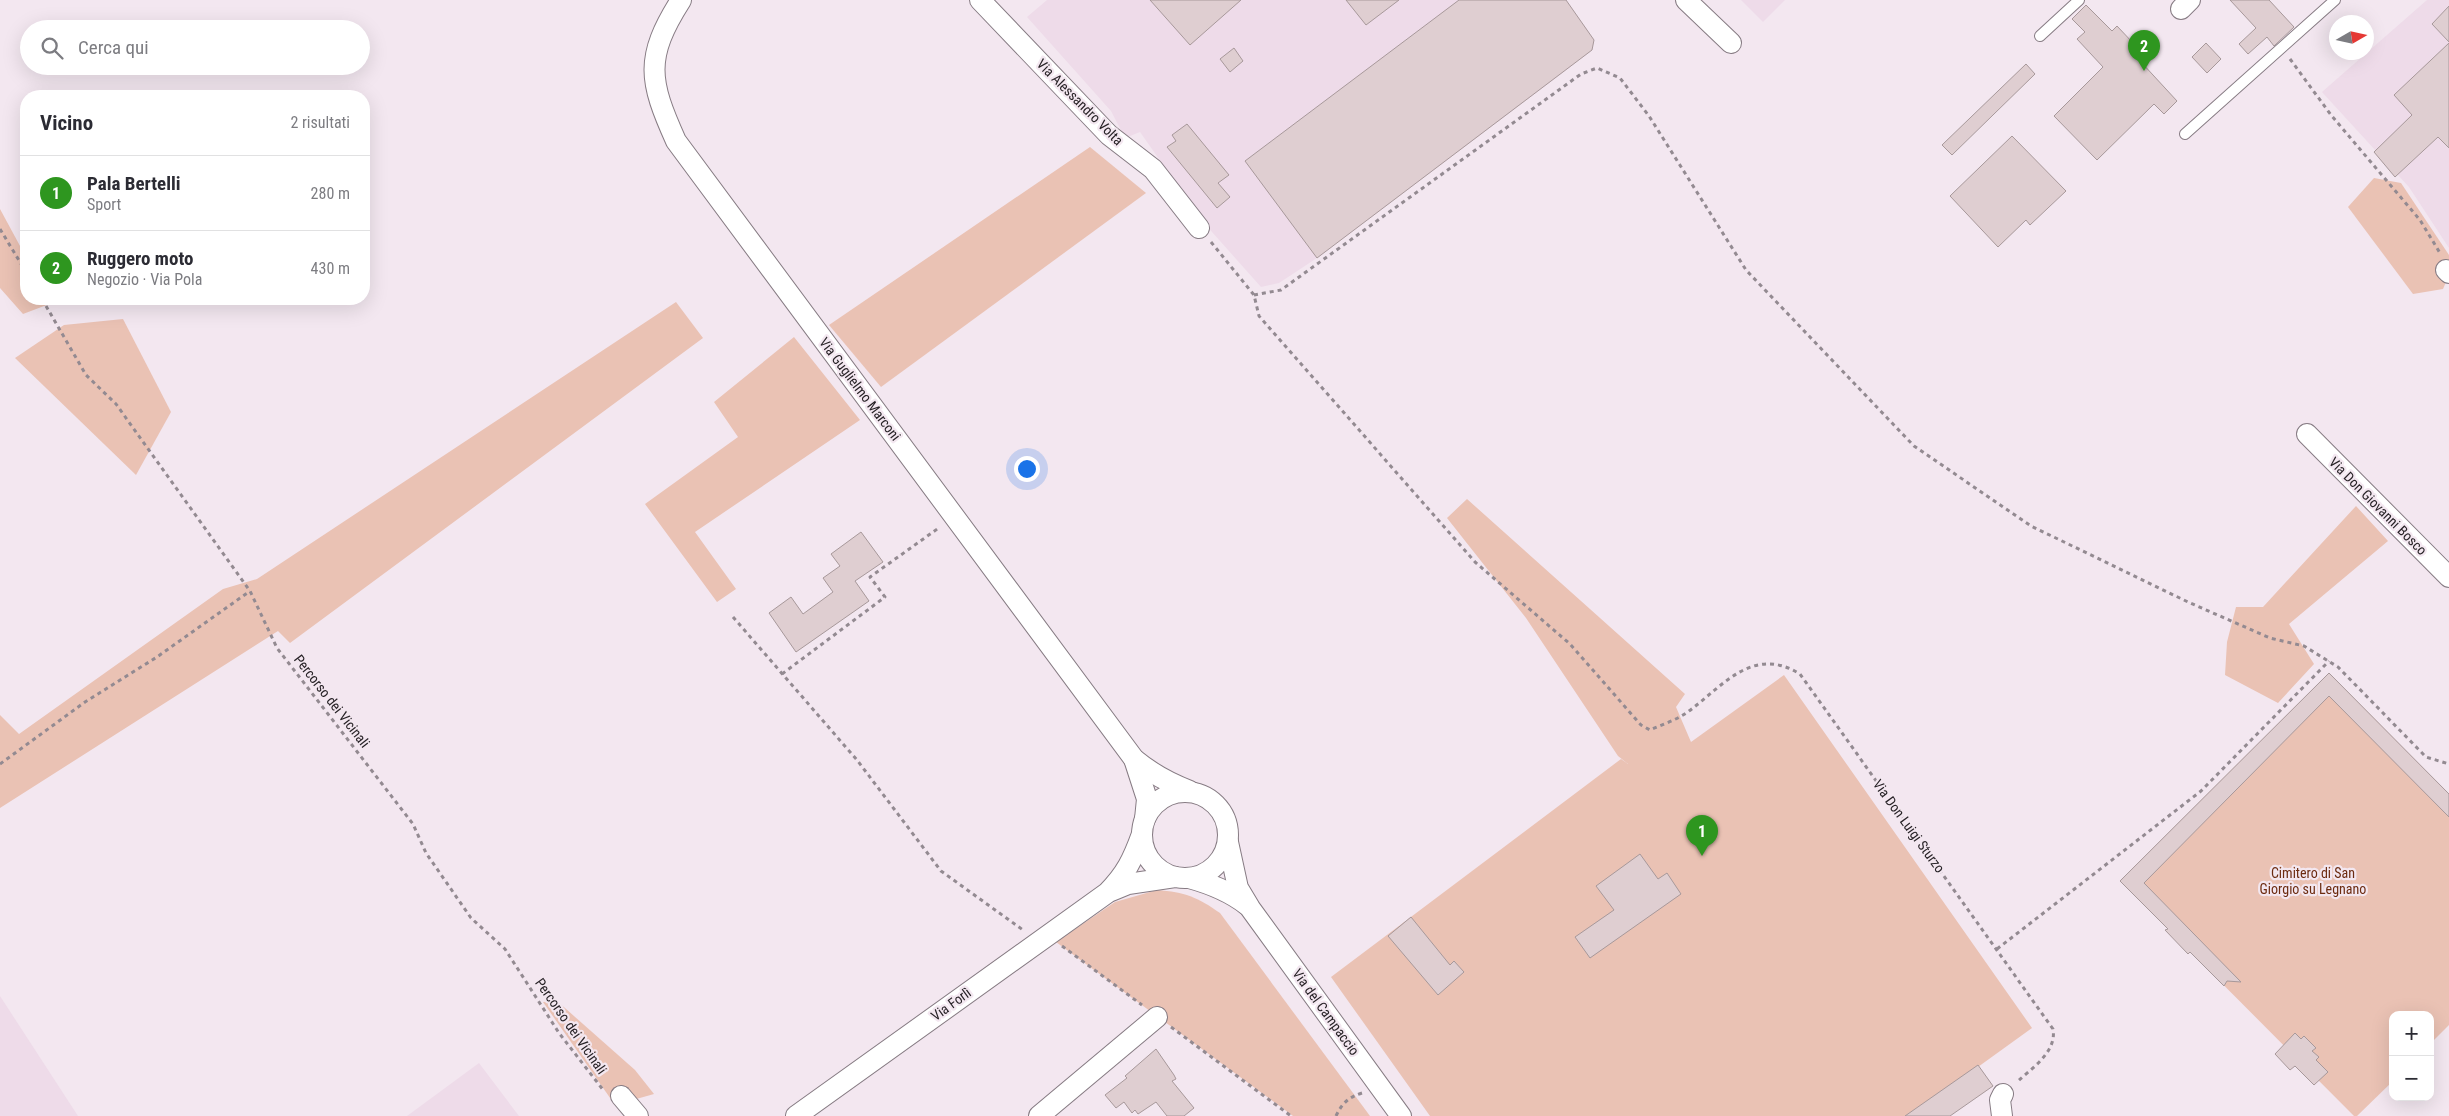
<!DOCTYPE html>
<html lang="it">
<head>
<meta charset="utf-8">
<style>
  body { margin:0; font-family:"Roboto Condensed",sans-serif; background:#f7f7f7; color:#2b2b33 }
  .controls { position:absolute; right:15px; bottom:15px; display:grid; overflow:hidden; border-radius:10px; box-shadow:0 5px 20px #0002 }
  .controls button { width:45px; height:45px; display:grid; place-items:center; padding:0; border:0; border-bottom:1px solid #e1e1e2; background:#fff; color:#2b2b33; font:25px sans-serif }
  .compass { position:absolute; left:2329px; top:15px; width:45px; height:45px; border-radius:50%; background:#fff; box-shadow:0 5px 20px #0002; rotate:81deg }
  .you { position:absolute; left:1026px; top:468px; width:18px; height:18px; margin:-12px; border:4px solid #fff; border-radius:50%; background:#1a73e8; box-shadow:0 0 0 8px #1a73e833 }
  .badge { display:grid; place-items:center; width:32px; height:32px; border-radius:50%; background:#2e961f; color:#fff; font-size:16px; font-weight:700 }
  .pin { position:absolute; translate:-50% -41px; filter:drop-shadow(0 1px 2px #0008) }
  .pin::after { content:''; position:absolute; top:26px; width:18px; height:15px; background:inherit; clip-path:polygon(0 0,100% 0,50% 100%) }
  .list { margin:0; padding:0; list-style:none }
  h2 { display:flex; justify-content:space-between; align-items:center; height:65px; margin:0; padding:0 20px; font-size:21px }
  h2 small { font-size:16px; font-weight:400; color:#7c7c81 }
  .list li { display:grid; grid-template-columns:32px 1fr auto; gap:15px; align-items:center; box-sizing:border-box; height:75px; padding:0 20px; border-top:1px solid #e1e1e2 }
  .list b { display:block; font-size:19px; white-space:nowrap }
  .list p { margin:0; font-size:16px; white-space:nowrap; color:#7c7c81 }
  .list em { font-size:16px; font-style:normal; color:#7c7c81 }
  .icon { flex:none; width:28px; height:28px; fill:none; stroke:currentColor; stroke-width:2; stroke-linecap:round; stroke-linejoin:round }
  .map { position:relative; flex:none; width:2449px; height:1116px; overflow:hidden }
  .search { position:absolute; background:#fff; box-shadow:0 5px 20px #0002; left:20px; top:20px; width:350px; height:55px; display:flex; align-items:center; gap:12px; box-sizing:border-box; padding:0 18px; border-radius:28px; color:#7c7c81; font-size:19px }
  .panel { position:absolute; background:#fff; box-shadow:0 5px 20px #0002; left:20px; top:90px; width:350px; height:215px; border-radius:20px }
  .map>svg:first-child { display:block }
  .built { fill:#eedbe9 }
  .green { fill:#eac2b4 }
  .building { fill:#dfced1; stroke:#a7989a }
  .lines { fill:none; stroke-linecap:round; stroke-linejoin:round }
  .service-casing { stroke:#867b83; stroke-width:12 }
  .minor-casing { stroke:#867b83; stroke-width:22 }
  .path { stroke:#938a91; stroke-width:3; stroke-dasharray:4 4; stroke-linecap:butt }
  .service { stroke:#fff; stroke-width:10 }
  .minor { stroke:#fff; stroke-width:20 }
  .labels { text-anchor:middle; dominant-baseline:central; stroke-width:4.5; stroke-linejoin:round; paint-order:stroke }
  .street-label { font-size:14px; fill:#272226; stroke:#f3e7f0 }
  .park-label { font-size:14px; fill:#6c2b10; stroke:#f3e7f0 }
</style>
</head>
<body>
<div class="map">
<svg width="2449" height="1116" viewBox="0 0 2449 1116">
  <rect width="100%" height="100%" fill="#f3e7f0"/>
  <!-- built -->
  <g class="built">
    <polygon points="1047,0 1566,0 1594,40 1592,50 1569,68 1317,258 1279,283 1261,287 1204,223 1140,132 1125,138 1111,111 1027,17"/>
    <polygon points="1741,0 1785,0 1763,22"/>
    <polygon points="2427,0 2449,0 2449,248 2409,187 2322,92"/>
    <polygon points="0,996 78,1116 0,1116"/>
    <polygon points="479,1063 519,1116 407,1116"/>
  </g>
  <!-- green -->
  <g class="green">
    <polygon points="1090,147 1146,193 881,387 829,325"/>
    <polygon points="2374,178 2401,183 2449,255 2449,275 2443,289 2413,294 2348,207"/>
    <polygon points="0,209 26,257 26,299 50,299 52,303 23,314 0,288"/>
    <polygon points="676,302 703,338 290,643 278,631 0,808 0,715 19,734 223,589 257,579"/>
    <polygon points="123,319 171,412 136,475 15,358 64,325"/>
    <polygon points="794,337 860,420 695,532 736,589 717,602 645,504 738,437 714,402"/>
    <polygon points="1467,499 1685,694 1676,707 1691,742 1784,675 2032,1028 1910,1116 1430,1116 1331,977 1621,759 1628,764 1618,756 1526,618 1447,518"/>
    <polygon points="2356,506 2388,541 2289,624 2314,664 2278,703 2225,675 2227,642 2236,607 2263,607"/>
    <polygon points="2329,673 2449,794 2449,1025 2430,1044 2430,1015 2393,1015 2393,1081 2357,1116 2354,1116 2120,881"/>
    <path d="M1157 890C1185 892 1197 897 1220 913L1370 1116H1293L1056 942 1115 902Z"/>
    <polygon points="557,1001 635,1070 654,1094 615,1105 543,1002"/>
  </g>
  <!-- building -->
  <g class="building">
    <polygon points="1150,0 1241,0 1190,45"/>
    <polygon points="1346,0 1399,0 1366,25"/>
    <polygon points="1459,0 1566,0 1594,40 1592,50 1317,258 1245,161"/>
    <polygon points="2230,0 2269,0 2294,27 2274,46 2267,37 2248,54 2239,44 2256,28"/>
    <polygon points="2086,5 2112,31 2117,26 2134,44 2129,49 2177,101 2164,114 2154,104 2097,160 2054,116 2103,67 2077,39 2085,32 2072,19"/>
    <polygon points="2449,6 2449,42 2432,24"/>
    <polygon points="2206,43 2221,59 2207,73 2192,57"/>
    <polygon points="2449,43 2449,148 2438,137 2395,177 2374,152 2412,115 2394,95"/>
    <polygon points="1234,48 1243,61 1230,72 1220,59"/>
    <polygon points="2026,64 2035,74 1952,155 1942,145"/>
    <polygon points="1187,124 1229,175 1218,183 1230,197 1217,208 1167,147 1176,141 1172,135"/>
    <polygon points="2012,136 2066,191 2030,225 2026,220 1998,247 1950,196"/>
    <polygon points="861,532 883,562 855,581 869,601 796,652 769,613 791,597 803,614 833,592 823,578 840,566 831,554"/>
    <polygon points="2329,673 2449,794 2449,817 2329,696 2144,883 2241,982 2227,981 2224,986 2190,952 2188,954 2165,930 2168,929 2120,881"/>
    <polygon points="1640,854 1658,879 1667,873 1681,894 1590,958 1575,937 1614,910 1596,886"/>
    <polygon points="1411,917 1450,965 1454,961 1464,972 1438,995 1388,936"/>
    <polygon points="2295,1033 2301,1039 2304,1036 2316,1048 2312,1051 2319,1057 2316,1060 2328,1072 2314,1085 2295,1066 2290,1070 2275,1054"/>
    <polygon points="1156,1049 1174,1075 1176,1079 1172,1081 1194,1108 1184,1116 1167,1116 1156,1102 1138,1114 1135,1110 1132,1113 1124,1102 1116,1108 1105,1095 1127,1078 1125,1076"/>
    <polygon points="1978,1065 1993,1086 1950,1116 1905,1116"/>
  </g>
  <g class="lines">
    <defs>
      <g id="service">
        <polyline points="2040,36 2079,0"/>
        <polyline points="2185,134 2335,0"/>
      </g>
      <g id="minor">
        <path d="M681 0C644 58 649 81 676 141L1134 759C1152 774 1169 783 1190 791"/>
        <polyline points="980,0 1109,135 1153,169 1199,228"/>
        <polyline points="1686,0 1731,43"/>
        <polyline points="2181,9 2190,0"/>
        <polyline points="2446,270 2449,273"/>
        <polyline points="2307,434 2449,577"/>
        <polyline points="1134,759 1147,799 1145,819"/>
        <circle cx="1185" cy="835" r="43"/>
        <polyline points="1228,842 1238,888 1250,908 1401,1116"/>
        <path d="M1189 878C1211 884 1229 891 1247 905"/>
        <polyline points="1111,891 1128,884 1175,877"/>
        <polyline points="621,1096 638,1116"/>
        <path d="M796 1116 1107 893C1126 874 1133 859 1142 834"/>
        <polyline points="1039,1116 1157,1017"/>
        <polyline points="2002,1116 2000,1100 2003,1094"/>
      </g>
    </defs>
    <!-- service casing -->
    <use href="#service" class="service-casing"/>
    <!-- minor casing -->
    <use href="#minor" class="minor-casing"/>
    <!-- path -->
    <g class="path">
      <polyline points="2290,59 2331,115 2420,220 2440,253"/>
      <polyline points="0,229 26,272"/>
      <path d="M1211 242 1254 295 1259 316 1475 562 1570 644 1641 725 1650 730C1663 724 1677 720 1689 711 1724 685 1753 645 1800 674L2053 1029C2057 1052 2032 1068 2017 1082"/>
      <polyline points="1254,295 1281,290 1581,74 1597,68 1620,78 1649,116 1746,270 1914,446 2031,526 2188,602 2270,638 2304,646 2338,667 2426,757 2449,764"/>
      <polyline points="42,299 86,375 116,404 250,591 277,648 413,824 426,853 471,918 505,949 559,1033 604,1091"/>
      <polyline points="733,617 857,760 941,871 1023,930"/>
      <polyline points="782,674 885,597 870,577 940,527"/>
      <polyline points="0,764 85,702 157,657 250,591"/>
      <polyline points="1062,946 1142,1005"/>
      <polyline points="1997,949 2201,791 2329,661"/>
      <polyline points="1171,1027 1291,1116"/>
      <path d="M1336 1116C1342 1103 1349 1097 1362 1093"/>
    </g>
    <!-- service -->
    <use href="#service" class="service"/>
    <!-- minor -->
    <use href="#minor" class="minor"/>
  </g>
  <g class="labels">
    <!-- street labels -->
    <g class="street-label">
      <text transform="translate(1080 102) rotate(45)">Via Alessandro Volta</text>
      <text transform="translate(860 389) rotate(53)">Via Guglielmo Marconi</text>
      <text transform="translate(2378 506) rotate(45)">Via Don Giovanni Bosco</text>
      <text transform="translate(332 701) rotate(52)">Percorso dei Vicinali</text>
      <text transform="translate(1909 826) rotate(54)">Via Don Luigi Sturzo</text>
      <text transform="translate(951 1004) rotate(-36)">Via Forlì</text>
      <text transform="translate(1326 1012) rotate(54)">Via del Campaccio</text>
      <text transform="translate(571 1026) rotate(55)">Percorso dei Vicinali</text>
    </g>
    <!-- park labels -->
    <g class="park-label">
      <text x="2313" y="873">Cimitero di San<tspan x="2313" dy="16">Giorgio su Legnano</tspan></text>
    </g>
  </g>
</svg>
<div class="controls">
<button>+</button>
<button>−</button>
</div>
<svg class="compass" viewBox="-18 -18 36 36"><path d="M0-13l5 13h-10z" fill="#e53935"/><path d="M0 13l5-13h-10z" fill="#7c7c81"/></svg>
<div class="you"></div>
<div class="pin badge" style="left:1702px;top:856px">1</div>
<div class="pin badge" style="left:2144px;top:71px">2</div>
<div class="search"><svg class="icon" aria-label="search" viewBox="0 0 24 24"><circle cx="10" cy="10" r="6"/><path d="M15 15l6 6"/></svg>Cerca qui</div>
<section class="panel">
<h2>Vicino<small>2 risultati</small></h2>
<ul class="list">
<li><span class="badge">1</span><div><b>Pala Bertelli</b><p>Sport</p></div><em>280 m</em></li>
<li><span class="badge">2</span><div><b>Ruggero moto</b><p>Negozio · Via Pola</p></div><em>430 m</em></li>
</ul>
</section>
</div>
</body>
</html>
